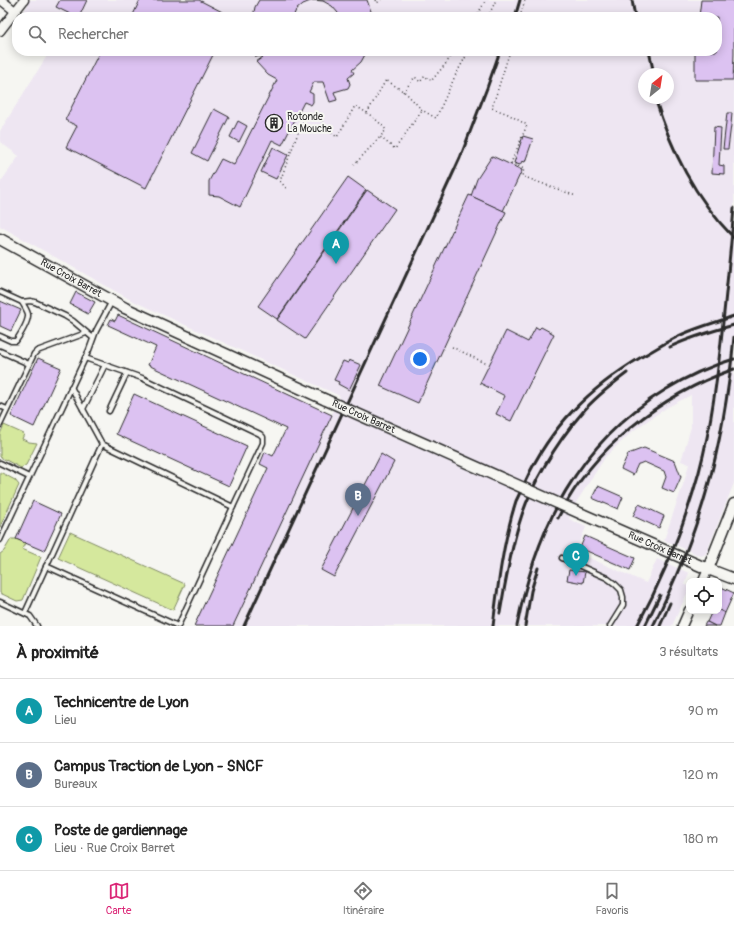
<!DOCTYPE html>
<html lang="fr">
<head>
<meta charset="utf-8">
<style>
  body { margin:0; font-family:Pangolin,sans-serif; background:#f6f6f6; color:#222 }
  .controls { position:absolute; right:12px; bottom:12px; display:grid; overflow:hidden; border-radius:8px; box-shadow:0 2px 10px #0003 }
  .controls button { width:36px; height:36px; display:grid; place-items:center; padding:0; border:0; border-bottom:1px solid #e0e0e0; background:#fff; color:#222; font:20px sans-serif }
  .compass { position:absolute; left:638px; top:68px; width:36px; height:36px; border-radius:50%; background:#fff; box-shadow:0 2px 10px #0003; rotate:30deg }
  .you { position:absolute; left:420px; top:359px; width:14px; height:14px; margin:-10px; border:3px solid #fff; border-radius:50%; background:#1a73e8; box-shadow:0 0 0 6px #1a73e833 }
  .badge { display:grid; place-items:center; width:26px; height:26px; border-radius:50%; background:#db2777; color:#fff; font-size:13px; font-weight:700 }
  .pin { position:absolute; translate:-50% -33px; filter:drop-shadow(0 1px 2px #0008) }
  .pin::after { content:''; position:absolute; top:21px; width:14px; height:12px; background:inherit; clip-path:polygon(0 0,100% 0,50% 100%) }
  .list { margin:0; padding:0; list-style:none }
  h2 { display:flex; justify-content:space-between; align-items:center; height:52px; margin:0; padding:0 16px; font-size:17px }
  h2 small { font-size:13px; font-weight:400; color:#767676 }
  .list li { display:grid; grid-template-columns:26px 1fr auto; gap:12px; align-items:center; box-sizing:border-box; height:64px; padding:0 16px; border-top:1px solid #e0e0e0 }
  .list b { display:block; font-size:15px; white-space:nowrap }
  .list p { margin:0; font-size:13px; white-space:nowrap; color:#767676 }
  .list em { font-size:13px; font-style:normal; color:#767676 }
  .icon { flex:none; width:22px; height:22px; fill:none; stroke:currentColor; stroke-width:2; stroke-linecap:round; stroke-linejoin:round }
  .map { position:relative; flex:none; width:734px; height:626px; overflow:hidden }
  .search { position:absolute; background:#fff; box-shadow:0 2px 10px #0003; left:12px; right:12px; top:12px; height:44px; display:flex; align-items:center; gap:10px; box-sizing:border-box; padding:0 14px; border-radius:16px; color:#767676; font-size:15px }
  .sheet { height:244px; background:#fff }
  nav { display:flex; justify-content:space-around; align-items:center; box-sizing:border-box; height:56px; border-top:1px solid #e0e0e0; background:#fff; font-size:11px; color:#767676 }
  nav a { display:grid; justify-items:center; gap:2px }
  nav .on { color:#db2777 }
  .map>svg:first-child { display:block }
  .built { fill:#eee6f2; fill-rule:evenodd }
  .green { fill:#d5e89d; stroke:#808a64 }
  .building { fill:#dcc2f1; stroke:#2b2b2b }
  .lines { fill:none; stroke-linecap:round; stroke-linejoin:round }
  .service-casing { stroke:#2b2b2b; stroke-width:7 }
  .minor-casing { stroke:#2b2b2b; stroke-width:11 }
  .tertiary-casing { stroke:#2b2b2b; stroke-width:13 }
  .path { stroke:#2b2b2b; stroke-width:1.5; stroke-dasharray:1 3; stroke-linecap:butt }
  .service { stroke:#f6f6f2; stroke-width:4 }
  .minor { stroke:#f6f6f2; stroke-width:8 }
  .tertiary { stroke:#f6f6f2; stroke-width:10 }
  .rail { stroke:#2b2b2b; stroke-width:3 }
  .tertiary-bridge-casing { stroke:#2b2b2b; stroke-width:13; stroke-linecap:butt }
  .tertiary-bridge { stroke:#f6f6f2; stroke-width:10 }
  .labels { text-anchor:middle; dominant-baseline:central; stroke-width:4; stroke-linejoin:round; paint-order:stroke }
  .poi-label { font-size:10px; fill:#2b2b2b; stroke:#f6f6f2; text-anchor:start }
  .street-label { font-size:10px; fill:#2b2b2b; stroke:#f6f6f2 }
</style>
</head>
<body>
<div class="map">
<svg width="734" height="626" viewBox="0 0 734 626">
  <rect width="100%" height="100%" fill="#f6f6f2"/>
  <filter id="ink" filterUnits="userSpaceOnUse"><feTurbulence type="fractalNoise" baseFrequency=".025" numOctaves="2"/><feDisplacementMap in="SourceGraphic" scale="8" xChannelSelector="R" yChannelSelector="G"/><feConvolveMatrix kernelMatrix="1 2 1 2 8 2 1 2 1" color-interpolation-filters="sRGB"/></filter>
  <g filter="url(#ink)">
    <!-- built -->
    <path class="built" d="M21 0H734V483L706 554 701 556 664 540 684 482 689 464 681 461 691 427V395L666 408 647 421 633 431 606 456 577 501 569 519 586 527 576 552 646 583 657 559 689 573 684 584 689 586V589L672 626H233L340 396 131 300 0 226V183L19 156 0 142V131L50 51H717V17H19L28 5ZM644 74H668V98H644Z"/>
    <!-- green -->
    <g class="green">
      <polygon points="4,425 24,434 22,439 29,442 37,443 26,465 21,468 0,457 0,434"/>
      <polygon points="0,472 15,480 19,485 0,527"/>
      <polygon points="70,532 185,584 173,610 58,558"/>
      <polygon points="11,539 16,539 25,543 22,549 41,557 23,600 17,601 0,593 0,554 4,551"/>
    </g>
    <!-- building -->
    <g class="building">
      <polygon points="60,0 87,0 79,17 76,17 56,7"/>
      <polygon points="140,0 199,0 232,17 132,17"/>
      <polygon points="259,0 367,0 373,17 339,17 338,13 332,6 323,1 313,0 303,4 296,10 293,17 253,17 255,7"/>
      <polygon points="701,0 734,0 734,54 733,80 695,80 695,51 717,51 717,17 699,17"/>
      <polygon points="100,51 215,51 146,188 66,147 77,126 65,120"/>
      <polygon points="254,51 367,51 361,62 352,70 354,73 348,78 350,84 348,88 334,92 337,100 330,102 323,82 314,82 309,92 313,94 313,102 311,105 304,102 282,145 272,140 240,207 219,196 209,195 209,181 221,159 234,165 277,80 268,75 256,62 263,57 260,56 256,57"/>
      <polygon points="214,109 229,117 207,161 192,153"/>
      <polygon points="727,113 732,113 731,125 728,149 723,149"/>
      <polygon points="238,121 247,126 239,142 230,137"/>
      <polygon points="714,127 721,128 719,165 724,166 724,174 712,173"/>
      <polygon points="523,136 533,139 525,162 522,161 520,165 514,163"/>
      <polygon points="273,147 288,155 276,179 261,172"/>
      <polygon points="492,156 522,170 503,211 471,196 477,179"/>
      <polygon points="348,177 366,190 277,319 258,306"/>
      <polygon points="367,190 395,209 305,339 277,320"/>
      <polygon points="469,195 506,212 418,403 380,386"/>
      <polygon points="76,292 95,302 88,314 70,304"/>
      <polygon points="0,301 21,310 11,331 0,326"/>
      <polygon points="118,315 332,415 233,626 194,626 268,468 260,464 265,452 273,456 286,429 148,365 156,347 108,325 111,319 115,321"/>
      <polygon points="536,327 539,329 541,327 554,334 511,421 496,414 505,396 480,383 506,331 528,342"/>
      <polygon points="38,358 61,368 34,427 11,416"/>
      <polygon points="349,360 361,365 349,390 338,384 339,382 334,380 343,361 348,363"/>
      <polygon points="134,394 247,446 229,486 116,434"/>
      <polygon points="644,448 675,461 681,477 674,493 662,488 666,477 664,471 644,462 639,464 638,464 633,475 621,469 628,454"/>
      <polygon points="381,454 394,462 334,577 321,570"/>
      <polygon points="598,486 623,497 618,509 592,498"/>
      <polygon points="33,501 61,514 44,551 16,539"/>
      <polygon points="639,504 664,516 659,528 633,516"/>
      <polygon points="585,536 635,558 630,570 580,548"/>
      <polygon points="569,570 585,572 583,583 567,580"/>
      <polygon points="719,586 734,593 725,613 719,610"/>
      <polygon points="719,610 725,613 720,626 715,626 707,622 712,611"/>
      <polygon points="706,622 707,622 715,626 704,626"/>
    </g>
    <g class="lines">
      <defs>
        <g id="service">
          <polyline points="0,292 22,302 30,301 35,302 65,316 73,321 93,338"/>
          <path d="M0 336 11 341H16C20 335 29 321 28 314 27 310 24 306 22 302"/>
          <polyline points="0,351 29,364"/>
          <polyline points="85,358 142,378 260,434 263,437 263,443 233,507"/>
          <polyline points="0,406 7,409"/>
          <polyline points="83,409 105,365"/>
          <polyline points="109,411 127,373"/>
          <polyline points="0,425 34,354 37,351 86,333"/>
          <polyline points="102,444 233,507 178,626"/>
          <polyline points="0,463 29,477"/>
          <polyline points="0,540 89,350 96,331 112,301"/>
          <polyline points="562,558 607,578 615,584 621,590 623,597 623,605 610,626"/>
          <polyline points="46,566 178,626"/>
          <polyline points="0,602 30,616 37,626"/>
          <polyline points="25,613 102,444 71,387"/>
        </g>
        <g id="minor">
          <polyline points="1,0 15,11"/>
          <polyline points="0,31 24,0"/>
          <polyline points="703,581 708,569"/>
          <polyline points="682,626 689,610"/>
        </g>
        <g id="tertiary">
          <path id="s1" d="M0 239 125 308 326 400"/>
          <path id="s2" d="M582 514 703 567 734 579"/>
          <polyline points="708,569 734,504"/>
        </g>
      </defs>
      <!-- service casing -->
      <use href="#service" class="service-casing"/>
      <!-- minor casing -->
      <use href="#minor" class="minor-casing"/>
      <!-- tertiary casing -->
      <use href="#tertiary" class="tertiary-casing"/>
      <!-- path -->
      <g class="path">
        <polyline points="376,0 377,3 381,0"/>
        <polyline points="476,17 486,0"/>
        <polyline points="488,17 496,0"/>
        <polyline points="520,17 525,0"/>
        <polyline points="510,51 492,108 508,114 527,125 511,163 524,169 522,176 576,196"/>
        <polyline points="403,92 415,77 420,82 425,76 431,81 444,66 455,51"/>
        <polyline points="367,113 386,80 406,93 422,110 436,118 456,74 469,51"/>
        <polyline points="354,165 380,137"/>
        <path d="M286 188 280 181 304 117 317 113 327 129 337 137 355 106C367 112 378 120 386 130L380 137 395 149 422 110"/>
        <polyline points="452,347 487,364"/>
      </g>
      <!-- service -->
      <use href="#service" class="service"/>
      <!-- minor -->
      <use href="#minor" class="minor"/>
      <!-- tertiary -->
      <use href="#tertiary" class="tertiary"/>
      <!-- rail -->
      <g class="rail">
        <polyline points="632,0 635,17"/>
        <polyline points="515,17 520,0"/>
        <polyline points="649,51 654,74"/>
        <path d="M655 98C672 152 694 197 734 238"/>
        <path d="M670 347C691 337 712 331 734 325"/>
        <path d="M558 518C593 447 661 395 734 369"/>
        <path d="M500 613C505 583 510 553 519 524 530 486 556 443 582 413 594 398 611 385 627 373"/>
        <polyline points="244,626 460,158 487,88 500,51"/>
        <path d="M493 626C498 584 503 542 516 501 519 495 522 488 525 482 551 425 590 388 643 356 656 349 669 340 683 334 699 327 717 322 734 316"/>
        <path d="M517 626C536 528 578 443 665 390 686 377 710 366 734 359"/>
        <polyline points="525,626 531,591 538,568"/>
        <path d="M637 626C664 577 684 526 699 472 712 423 718 373 723 322 727 284 731 246 734 208"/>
        <polyline points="645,626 660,595"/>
        <path d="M653 626C674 583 693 539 706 493 721 442 729 390 734 337"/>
        <polyline points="660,626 670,603"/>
      </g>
      <defs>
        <g id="tertiary-bridge">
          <path id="s3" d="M326 400 582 514"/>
        </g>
      </defs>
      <!-- tertiary-bridge casing -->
      <use href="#tertiary-bridge" class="tertiary-bridge-casing"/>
      <!-- tertiary-bridge -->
      <use href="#tertiary-bridge" class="tertiary-bridge"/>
    </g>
  </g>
  <!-- icons -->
  <defs>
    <symbol id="building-ring" viewBox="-11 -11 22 22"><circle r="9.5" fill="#f6f6f2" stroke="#2b2b2b" stroke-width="1.5"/><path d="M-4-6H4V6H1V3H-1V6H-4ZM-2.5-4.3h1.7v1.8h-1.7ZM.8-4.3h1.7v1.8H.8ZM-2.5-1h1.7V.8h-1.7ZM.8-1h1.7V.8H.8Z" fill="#2b2b2b"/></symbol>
  </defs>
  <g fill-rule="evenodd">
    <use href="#building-ring" x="264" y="113" width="20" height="20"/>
  </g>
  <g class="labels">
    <!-- poi labels -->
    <g class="poi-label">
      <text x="287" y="117">Rotonde<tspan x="287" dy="12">La Mouche</tspan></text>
    </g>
    <!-- street labels -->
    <g class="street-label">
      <text stroke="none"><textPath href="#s1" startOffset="81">Rue Croix Barret</textPath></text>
      <text stroke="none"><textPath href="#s3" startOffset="41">Rue Croix Barret</textPath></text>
      <text stroke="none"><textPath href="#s2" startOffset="85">Rue Croix Barret</textPath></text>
    </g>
  </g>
</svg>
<div class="controls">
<button><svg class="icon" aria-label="locate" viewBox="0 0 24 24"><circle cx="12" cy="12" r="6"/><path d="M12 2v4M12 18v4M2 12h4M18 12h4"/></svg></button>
</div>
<svg class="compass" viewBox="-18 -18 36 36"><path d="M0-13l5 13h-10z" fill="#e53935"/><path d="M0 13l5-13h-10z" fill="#767676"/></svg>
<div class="you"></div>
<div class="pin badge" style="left:336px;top:264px;background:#0f9aa8">A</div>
<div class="pin badge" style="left:358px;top:516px;background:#5c6f8a">B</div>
<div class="pin badge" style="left:576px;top:576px;background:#0f9aa8">C</div>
<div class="search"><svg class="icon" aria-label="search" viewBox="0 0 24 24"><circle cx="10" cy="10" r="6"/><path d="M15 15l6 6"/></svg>Rechercher</div>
</div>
<section class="sheet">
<h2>À proximité<small>3 résultats</small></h2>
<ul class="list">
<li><span class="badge" style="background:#0f9aa8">A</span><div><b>Technicentre de Lyon</b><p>Lieu</p></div><em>90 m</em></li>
<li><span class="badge" style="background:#5c6f8a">B</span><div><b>Campus Traction de Lyon - SNCF</b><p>Bureaux</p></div><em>120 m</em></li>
<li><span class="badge" style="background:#0f9aa8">C</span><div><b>Poste de gardiennage</b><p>Lieu · Rue Croix Barret</p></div><em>180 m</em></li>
</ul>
</section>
<nav>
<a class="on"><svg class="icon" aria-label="map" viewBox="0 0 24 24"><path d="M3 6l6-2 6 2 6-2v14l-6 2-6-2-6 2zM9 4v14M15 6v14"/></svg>Carte</a>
<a><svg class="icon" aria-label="directions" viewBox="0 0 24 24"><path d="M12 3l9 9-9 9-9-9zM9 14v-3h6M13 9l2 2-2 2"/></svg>Itinéraire</a>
<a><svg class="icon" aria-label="saved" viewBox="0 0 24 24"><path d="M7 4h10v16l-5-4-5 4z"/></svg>Favoris</a>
</nav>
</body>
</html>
